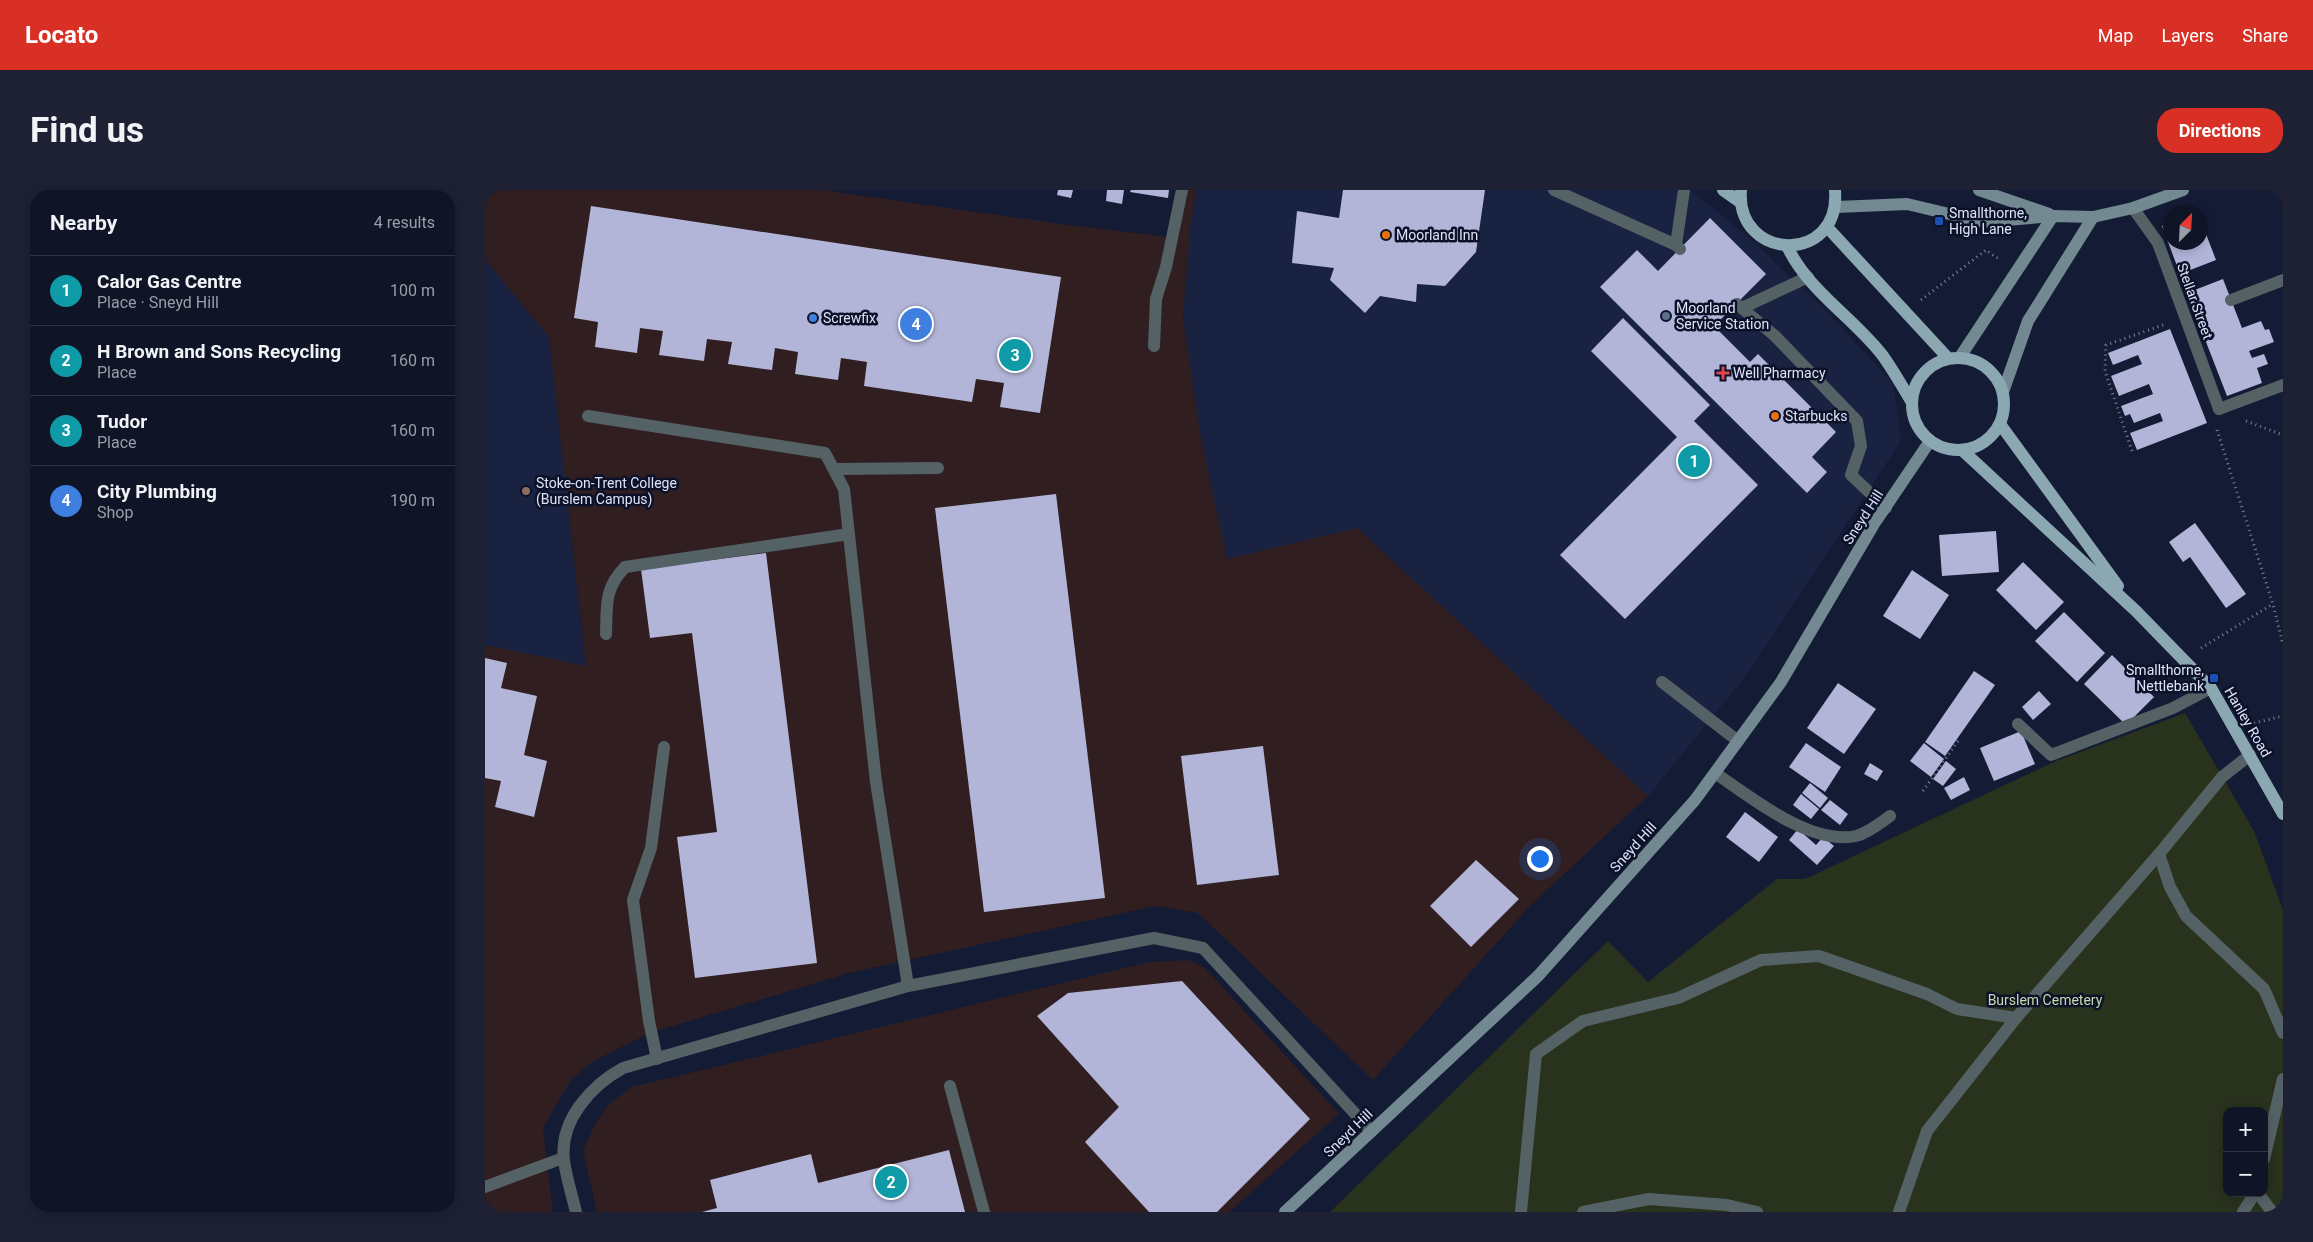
<!DOCTYPE html>
<html lang="en">
<head>
<meta charset="utf-8">
<style>
  body { margin:0; font-family:Roboto,sans-serif; background:#1d2133; color:#f1f3f6 }
  .controls { position:absolute; right:15px; bottom:15px; display:grid; overflow:hidden; border-radius:10px; box-shadow:0 2px 12px #0003 }
  .controls button { width:45px; height:45px; display:grid; place-items:center; padding:0; border:0; border-bottom:1px solid #2f3344; background:#0f1427; color:#f1f3f6; font:25px sans-serif }
  .compass { position:absolute; left:1678px; top:15px; width:45px; height:45px; border-radius:50%; background:#0f1427; box-shadow:0 2px 12px #0003; rotate:24deg }
  .you { position:absolute; left:1054px; top:668px; width:18px; height:18px; margin:-12px; border:4px solid #fff; border-radius:50%; background:#1a73e8; box-shadow:0 0 0 8px #1a73e833 }
  .badge { display:grid; place-items:center; width:32px; height:32px; border-radius:50%; background:#d93025; color:#fff; font-size:16px; font-weight:700 }
  .pin { position:absolute; translate:-50% -50%; border:2px solid #fff; box-shadow:0 1px 5px #0006 }
  .list { margin:0; padding:0; list-style:none }
  h2 { display:flex; justify-content:space-between; align-items:center; height:65px; margin:0; padding:0 20px; font-size:21px }
  h2 small { font-size:16px; font-weight:400; color:#9b9ea7 }
  .list li { display:grid; grid-template-columns:32px 1fr auto; gap:15px; align-items:center; box-sizing:border-box; height:70px; padding:0 20px; border-top:1px solid #2f3344 }
  .list b { display:block; font-size:19px; white-space:nowrap }
  .list p { margin:0; font-size:16px; white-space:nowrap; color:#9b9ea7 }
  .list em { font-size:16px; font-style:normal; color:#9b9ea7 }
  .map { position:relative; flex:none; width:1798px; height:1022px; overflow:hidden; border-radius:20px }
  header { display:flex; align-items:center; gap:30px; box-sizing:border-box; height:70px; padding:0 25px; background:#d93025; color:#fff }
  header strong { font-size:24px }
  nav { display:flex; gap:28px; margin-inline-start:auto; font-size:18px }
  .intro { display:flex; align-items:center; justify-content:space-between; box-sizing:border-box; height:120px; padding:0 30px }
  h1 { margin:0; font-size:35px }
  .button { padding:12px 22px; border-radius:20px; background:#d93025; color:#fff; font-size:18px; font-weight:700 }
  main { display:flex; gap:30px; padding:0 30px }
  aside { flex:1; background:#0f1427; border-radius:20px; box-shadow:0 2px 12px #0003 }
  .map>svg:first-child { display:block }
  .built { fill:#1a2241 }
  .industrial { fill:#311e21 }
  .green { fill:#29321d; fill-rule:evenodd }
  .building { fill:#b2b5d8 }
  .lines { fill:none; stroke-linecap:round; stroke-linejoin:round }
  .path { stroke:#7d8399; stroke-width:3; stroke-dasharray:1 4; stroke-linecap:butt }
  .lane { stroke:#546266; stroke-width:12 }
  .street { stroke:#546266; stroke-width:12 }
  .secondary { stroke:#738991; stroke-width:12 }
  .primary { stroke:#8ba8b2; stroke-width:12 }
  .transit-dot { fill:#1a4fb4; stroke:#0c112a; stroke-width:2 }
  .food-dot { fill:#e8710a; stroke:#0c112a; stroke-width:2 }
  .service-dot { fill:#5c6f8a; stroke:#0c112a; stroke-width:2 }
  .shop-dot { fill:#3f7fe0; stroke:#0c112a; stroke-width:2 }
  .health-dot { fill:#e0444e; stroke:#0c112a; stroke-width:2 }
  .education-dot { fill:#8d6e63; stroke:#0c112a; stroke-width:2 }
  .labels { text-anchor:middle; dominant-baseline:central; stroke-width:5; stroke-linejoin:round; paint-order:stroke }
  .poi-label { font-size:14px; fill:#dee3f5; stroke:#0c112a; text-anchor:start }
  .street-label { font-size:14px; fill:#dee3f5; stroke:#0c112a }
  .park-label { font-size:14px; fill:#c6dba9; stroke:#0c112a }
</style>
</head>
<body>
<header>
<strong>Locato</strong>
<nav><a>Map</a><a>Layers</a><a>Share</a></nav>
</header>
<div class="intro"><h1>Find us</h1><a class="button">Directions</a></div>
<main>
<aside>
<h2>Nearby<small>4 results</small></h2>
<ul class="list">
<li><span class="badge" style="background:#0f9aa8">1</span><div><b>Calor Gas Centre</b><p>Place · Sneyd Hill</p></div><em>100 m</em></li>
<li><span class="badge" style="background:#0f9aa8">2</span><div><b>H Brown and Sons Recycling</b><p>Place</p></div><em>160 m</em></li>
<li><span class="badge" style="background:#0f9aa8">3</span><div><b>Tudor</b><p>Place</p></div><em>160 m</em></li>
<li><span class="badge" style="background:#3f7fe0">4</span><div><b>City Plumbing</b><p>Shop</p></div><em>190 m</em></li>
</ul>
</aside>
<div class="map">
<svg width="1798" height="1022" viewBox="0 0 1798 1022">
  <rect width="100%" height="100%" fill="#141b34"/>
  <!-- built -->
  <g class="built">
    <polygon points="711,0 1206,0 1267,50 1343,123 1408,194 1416,251 1260,487 1163,606 872,338 742,370 715,244 698,127 705,38"/>
    <polygon points="0,70 64,147 101,477 0,455"/>
  </g>
  <!-- industrial -->
  <g class="industrial">
    <polygon points="0,0 337,0 583,35 684,47 691,0 711,0 705,38 698,127 715,244 742,369 872,338 1163,606 1046,715 888,890 713,723 670,716 364,783 171,841 142,854 107,872 86,890 58,937 68,1022 0,1022 0,455 101,476 64,147 0,70"/>
    <polygon points="703,770 719,777 854,924 744,1022 112,1022 98,960 112,931 125,913 147,897 665,772"/>
  </g>
  <!-- green -->
  <path class="green" d="M1700 523 1769 641 1798 720V1022H845L1123 751 1163 792 1292 689H1320L1571 571ZM1742 921H1779V1003H1742Z"/>
  <!-- building -->
  <g class="building">
    <polygon points="573,0 588,0 586,8 572,5"/>
    <polygon points="622,0 639,0 637,14 621,11"/>
    <polygon points="646,0 684,0 683,8 645,2"/>
    <polygon points="858,0 1000,0 991,62 960,96 932,94 931,112 895,106 880,123 845,90 849,78 807,73 812,21 854,28"/>
    <polygon points="106,16 576,87 555,223 515,217 519,193 491,189 487,212 379,196 382,172 356,168 353,190 310,184 313,162 290,158 287,180 243,174 247,152 222,149 219,171 174,165 178,141 155,138 152,163 110,157 113,132 89,128"/>
    <polygon points="1225,28 1281,84 1229,136 1265,172 1273,164 1351,242 1327,267 1342,282 1322,303 1115,97 1152,60 1173,81"/>
    <polygon points="1716,31 1731,70 1695,84 1677,36 1686,33 1686,52 1716,52"/>
    <polygon points="1738,89 1757,138 1776,131 1780,140 1784,139 1789,152 1764,161 1767,168 1779,164 1783,174 1772,178 1777,193 1742,206 1702,103"/>
    <polygon points="1138,128 1225,215 1209,231 1273,295 1140,429 1075,365 1192,247 1106,161"/>
    <polygon points="1685,139 1722,233 1652,260 1645,243 1678,231 1675,223 1649,233 1645,224 1640,226 1636,216 1668,204 1664,194 1634,206 1626,186 1657,174 1653,165 1628,175 1623,163"/>
    <polygon points="571,304 620,708 499,722 450,318"/>
    <polygon points="1710,333 1761,404 1741,418 1705,367 1698,372 1684,352"/>
    <polygon points="1511,341 1514,382 1457,386 1454,345"/>
    <polygon points="281,363 332,773 210,788 192,647 232,642 207,443 165,448 156,379"/>
    <polygon points="1538,372 1579,412 1551,440 1511,400"/>
    <polygon points="1427,380 1464,405 1435,449 1398,426"/>
    <polygon points="1579,422 1620,463 1592,492 1550,451"/>
    <polygon points="1627,465 1669,507 1641,535 1599,494"/>
    <polygon points="0,468 22,473 16,498 52,506 39,565 62,571 49,627 10,617 16,591 0,588"/>
    <polygon points="1489,481 1510,495 1460,566 1440,552"/>
    <polygon points="1353,493 1391,519 1359,564 1322,538"/>
    <polygon points="1554,501 1566,514 1548,530 1537,517"/>
    <polygon points="1536,541 1550,574 1509,591 1495,558"/>
    <polygon points="1321,553 1356,577 1340,602 1304,577"/>
    <polygon points="1439,553 1459,569 1446,587 1425,571"/>
    <polygon points="778,556 794,685 712,695 696,566"/>
    <polygon points="1461,571 1471,579 1458,596 1448,589"/>
    <polygon points="1385,573 1398,581 1392,591 1379,584"/>
    <polygon points="1479,587 1485,600 1466,610 1459,598"/>
    <polygon points="1325,593 1343,608 1335,618 1317,603"/>
    <polygon points="1316,604 1334,619 1326,629 1308,615"/>
    <polygon points="1345,610 1363,624 1355,635 1336,620"/>
    <polygon points="1260,622 1293,647 1274,672 1241,647"/>
    <polygon points="1313,639 1331,655 1338,647 1349,656 1332,675 1304,650"/>
    <polygon points="991,670 1034,709 986,757 945,716"/>
    <polygon points="697,791 825,929 732,1022 664,1022 600,952 634,917 552,826 583,803"/>
    <polygon points="464,960 480,1022 217,1022 232,1018 225,990 326,964 333,993"/>
  </g>
  <g class="lines">
    <!-- path -->
    <g class="path">
      <polyline points="1436,110 1501,60 1515,70"/>
      <polyline points="1761,231 1798,245"/>
      <polyline points="1732,240 1788,414 1798,455"/>
      <polyline points="1647,261 1620,181 1621,155 1681,134"/>
      <polyline points="1716,458 1788,414"/>
      <polyline points="1769,533 1798,526"/>
      <polyline points="1438,601 1475,548"/>
    </g>
    <!-- lane -->
    <g class="lane">
      <polyline points="1069,0 1191,55"/>
      <polyline points="1195,59 1191,55 1199,0"/>
      <polyline points="1746,110 1798,90"/>
      <polyline points="1252,114 1290,146 1372,231 1376,256 1366,285 1401,318"/>
      <polyline points="1257,118 1323,87"/>
      <polyline points="669,156 671,109 681,77 697,0"/>
      <polyline points="1734,219 1798,195"/>
      <polyline points="349,279 453,278"/>
      <path d="M121 444C122 415 119 399 140 377L364 344"/>
      <polyline points="1177,492 1253,551"/>
      <polyline points="1533,534 1566,565 1688,518 1726,498"/>
      <path d="M1230 583C1266 607 1325 656 1371 646 1383 643 1395 633 1405 626"/>
      <polyline points="1674,664 1685,697 1701,726 1779,799 1798,843"/>
      <polyline points="172,869 164,831 148,710 166,658 179,557"/>
      <polyline points="465,896 499,1022"/>
      <polyline points="1779,969 1798,889"/>
      <polyline points="0,997 78,968"/>
      <polyline points="1773,1003 1787,1022"/>
      <polyline points="1036,1022 1051,864 1098,831 1193,808 1276,770 1334,766 1442,804 1472,819 1531,828"/>
      <polyline points="1098,1022 1164,1009 1242,1015 1272,1022"/>
      <polyline points="1414,1022 1442,941 1531,828 1674,664 1737,587 1765,565"/>
      <polyline points="1758,1022 1770,1003"/>
    </g>
    <!-- street -->
    <g class="street">
      <polyline points="1648,18 1673,53 1734,219"/>
      <polyline points="103,226 340,263 359,299 391,592 423,796"/>
      <path d="M91 1022C87 1005 81 987 79 970 74 930 107 895 138 878L423 796 669 748 718 758 886 941"/>
    </g>
    <!-- secondary -->
    <g class="secondary">
      <polyline points="1494,0 1564,24"/>
      <polyline points="1352,17 1422,14 1498,32 1568,26 1608,27 1648,18 1698,0"/>
      <polyline points="1475,167 1568,26"/>
      <polyline points="1518,202 1543,131 1608,27"/>
      <polyline points="800,1022 1053,786 1210,610 1296,492 1389,334 1445,251"/>
    </g>
    <!-- primary -->
    <g class="primary">
      <polyline points="1238,0 1255,12"/>
      <path d="M1256 0C1250 71 1356 76 1350 0"/>
      <polyline points="1342,37 1463,168"/>
      <path d="M1302 56C1323 101 1369 128 1398 166 1408 180 1417 196 1426 211"/>
      <circle cx="1473" cy="214" r="46"/>
      <polyline points="1515,234 1633,396"/>
      <polyline points="1477,260 1651,421 1726,498 1798,624"/>
    </g>
  </g>
  <!-- markers -->
  <g class="transit-dot">
    <rect x="1449" y="26" width="10" height="10" rx="2.5"/>
    <rect x="1724" y="483" width="10" height="10" rx="2.5"/>
  </g>
  <g class="food-dot">
    <circle cx="901" cy="45" r="5"/>
    <circle cx="1290" cy="226" r="5"/>
  </g>
  <circle class="service-dot" cx="1181" cy="126" r="5"/>
  <circle class="shop-dot" cx="328" cy="128" r="5"/>
  <path class="health-dot" d="M1235.5 175.5h5v5h5v5h-5v5h-5v-5h-5v-5h5z"/>
  <circle class="education-dot" cx="41" cy="301" r="5"/>
  <g class="labels">
    <!-- poi labels -->
    <g class="poi-label">
      <text x="1464" y="23">Smallthorne,<tspan x="1464" dy="16">High Lane</tspan></text>
      <text x="911" y="45">Moorland Inn</text>
      <text x="1191" y="118">Moorland<tspan x="1191" dy="16">Service Station</tspan></text>
      <text x="338" y="128">Screwfix</text>
      <text x="1248" y="183">Well Pharmacy</text>
      <text x="1300" y="226">Starbucks</text>
      <text x="51" y="293">Stoke-on-Trent College<tspan x="51" dy="16">(Burslem Campus)</tspan></text>
      <text x="1719" y="480" text-anchor="end">Smallthorne,<tspan x="1719" dy="16">Nettlebank</tspan></text>
    </g>
    <!-- street labels -->
    <g class="street-label">
      <text transform="translate(1710 111) rotate(70)">Stellar Street</text>
      <text transform="translate(1378 327) rotate(-57)">Sneyd Hill</text>
      <text transform="translate(1763 532) rotate(60)">Hanley Road</text>
      <text transform="translate(1148 657) rotate(-48)">Sneyd Hill</text>
      <text transform="translate(863 943) rotate(-44)">Sneyd Hill</text>
    </g>
    <!-- park labels -->
    <g class="park-label">
      <text x="1560" y="810">Burslem Cemetery</text>
    </g>
  </g>
</svg>
<div class="controls">
<button>+</button>
<button>−</button>
</div>
<svg class="compass" viewBox="-18 -18 36 36"><path d="M0-13l5 13h-10z" fill="#e53935"/><path d="M0 13l5-13h-10z" fill="#9b9ea7"/></svg>
<div class="you"></div>
<div class="pin badge" style="left:1209px;top:271px;background:#0f9aa8">1</div>
<div class="pin badge" style="left:406px;top:992px;background:#0f9aa8">2</div>
<div class="pin badge" style="left:530px;top:165px;background:#0f9aa8">3</div>
<div class="pin badge" style="left:431px;top:134px;background:#3f7fe0">4</div>
</div>
</main>
</body>
</html>
